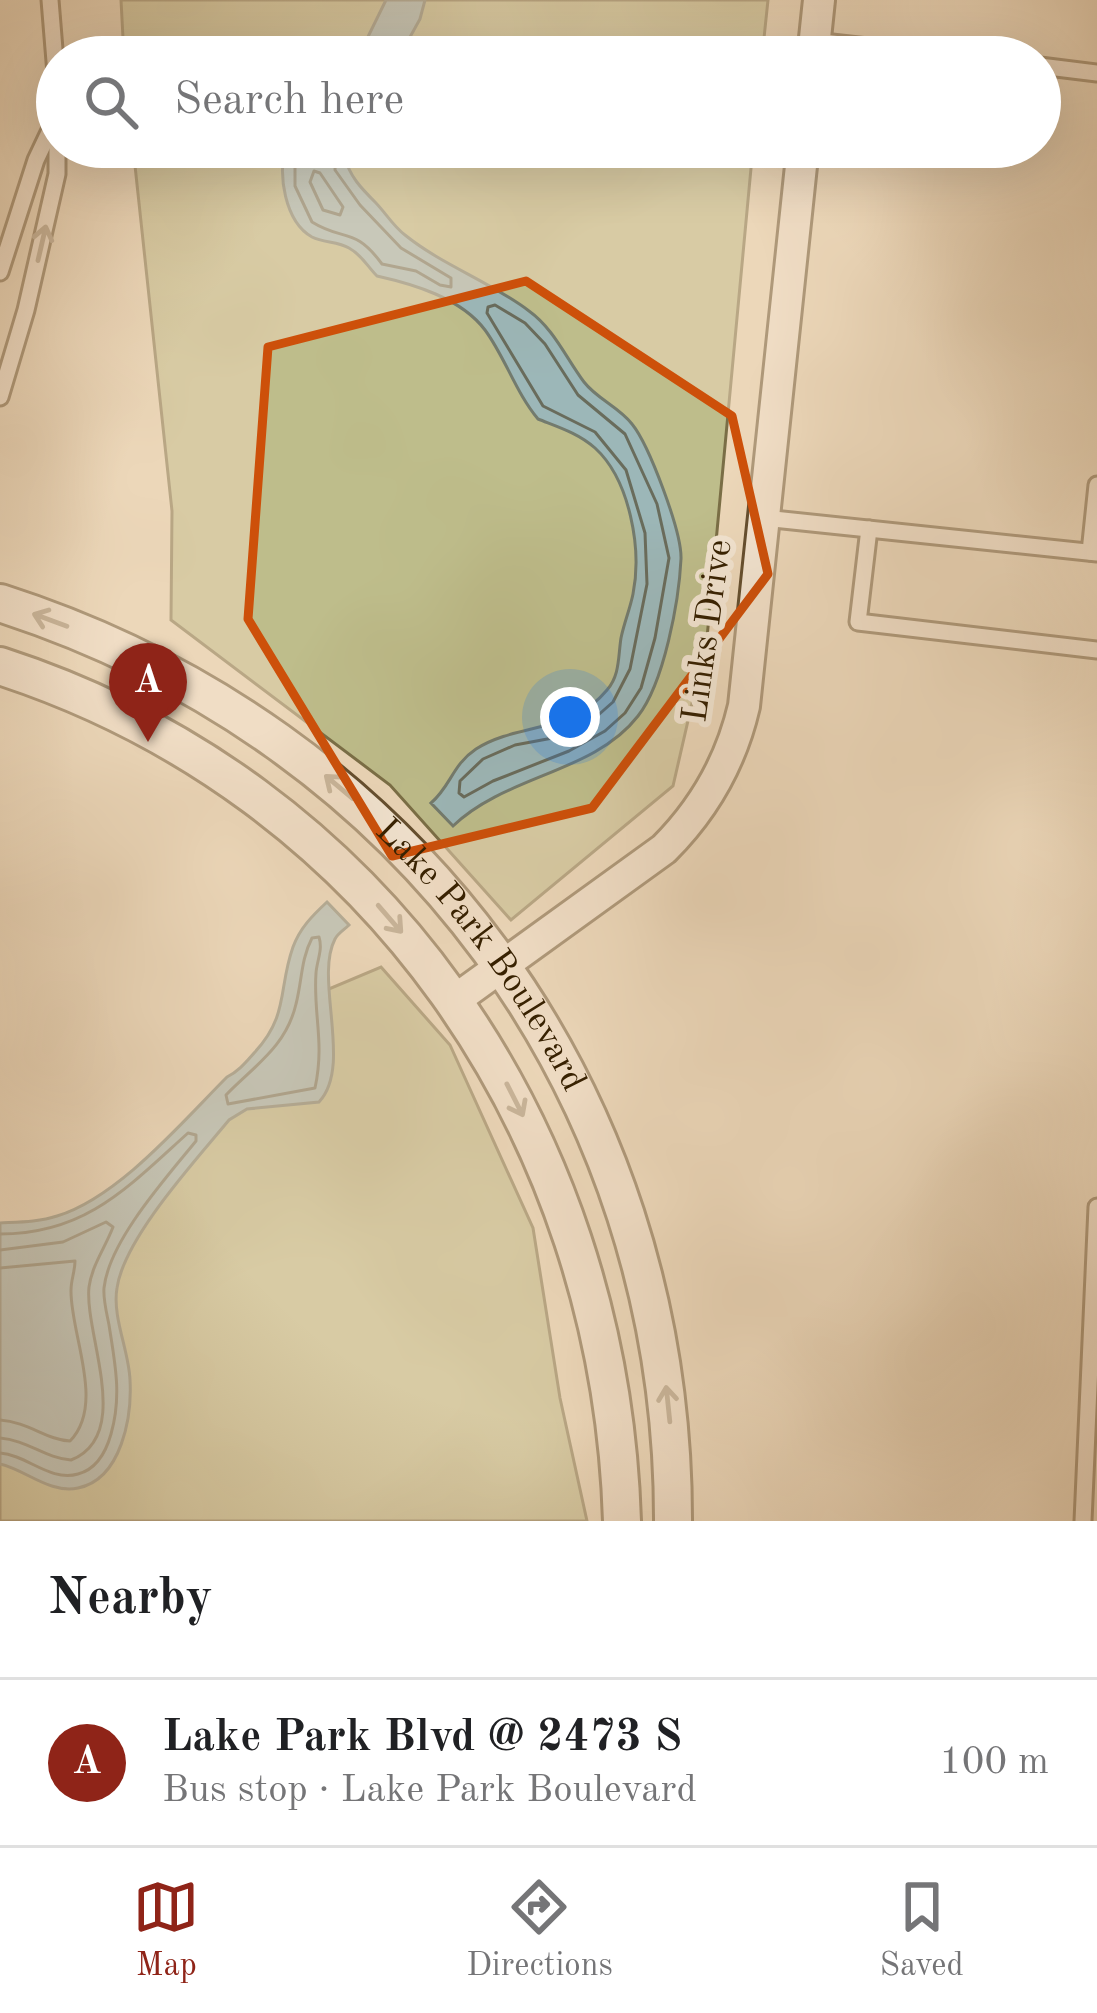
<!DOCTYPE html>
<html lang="en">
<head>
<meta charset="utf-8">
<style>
  body { margin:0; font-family:"Old Standard TT",serif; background:#f2f2f2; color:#202124 }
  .you { position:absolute; left:570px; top:717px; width:42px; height:42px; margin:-30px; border:9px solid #fff; border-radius:50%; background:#1a73e8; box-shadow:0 0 0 18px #1a73e833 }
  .badge { display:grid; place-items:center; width:78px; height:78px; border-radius:50%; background:#8f2418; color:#fff; font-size:39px; font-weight:700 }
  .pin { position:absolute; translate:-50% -99px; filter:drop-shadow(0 3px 6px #0008) }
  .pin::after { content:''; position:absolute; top:63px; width:42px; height:36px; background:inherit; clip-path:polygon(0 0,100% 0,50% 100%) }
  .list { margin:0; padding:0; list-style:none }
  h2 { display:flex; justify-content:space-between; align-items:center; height:156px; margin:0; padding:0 48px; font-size:51px }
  h2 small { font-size:39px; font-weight:400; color:#757577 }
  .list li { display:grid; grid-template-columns:78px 1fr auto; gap:36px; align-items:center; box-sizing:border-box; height:168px; padding:0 48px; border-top:3px solid #e0e0e0 }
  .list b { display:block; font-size:45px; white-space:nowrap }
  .list p { margin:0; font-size:39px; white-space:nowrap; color:#757577 }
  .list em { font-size:39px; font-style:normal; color:#757577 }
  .icon { flex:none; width:66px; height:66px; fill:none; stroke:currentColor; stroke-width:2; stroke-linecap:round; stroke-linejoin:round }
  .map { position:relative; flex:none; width:1097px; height:1521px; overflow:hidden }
  .search { position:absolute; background:#fff; box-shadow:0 12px 48px #0002; left:36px; right:36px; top:36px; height:132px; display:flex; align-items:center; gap:30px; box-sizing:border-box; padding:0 42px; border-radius:66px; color:#757577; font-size:45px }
  .sheet { height:324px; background:#fff }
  nav { display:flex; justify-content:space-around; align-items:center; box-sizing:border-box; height:168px; border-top:3px solid #e0e0e0; background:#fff; font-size:33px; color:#757577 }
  nav a { display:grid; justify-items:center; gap:6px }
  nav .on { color:#8f2418 }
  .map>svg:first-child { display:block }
  .green { fill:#bebd8b; stroke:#7a6e46; stroke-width:3 }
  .water { fill:#9cb7b8; stroke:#737b6e; stroke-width:3 }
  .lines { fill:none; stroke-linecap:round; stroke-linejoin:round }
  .shore { stroke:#696c5c; stroke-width:3 }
  .service-casing { stroke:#644e2e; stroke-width:21 }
  .minor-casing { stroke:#644e2e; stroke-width:36 }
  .tertiary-casing { stroke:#644e2e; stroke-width:42 }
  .service { stroke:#f3e5d2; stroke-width:15 }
  .minor { stroke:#f3e5d2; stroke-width:30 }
  .tertiary { stroke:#f3e5d2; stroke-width:36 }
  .oneway { stroke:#9e8c74 }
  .marked { fill:none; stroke:#cd500a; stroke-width:9; stroke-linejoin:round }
  .labels { text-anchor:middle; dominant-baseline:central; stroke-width:12; stroke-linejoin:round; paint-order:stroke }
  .street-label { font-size:36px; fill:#362000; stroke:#f3e5d2 }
</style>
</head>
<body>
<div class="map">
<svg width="1097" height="1521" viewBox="0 0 1097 1521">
  <rect width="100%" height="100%" fill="#ecd7b9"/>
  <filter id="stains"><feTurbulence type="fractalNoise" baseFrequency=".00167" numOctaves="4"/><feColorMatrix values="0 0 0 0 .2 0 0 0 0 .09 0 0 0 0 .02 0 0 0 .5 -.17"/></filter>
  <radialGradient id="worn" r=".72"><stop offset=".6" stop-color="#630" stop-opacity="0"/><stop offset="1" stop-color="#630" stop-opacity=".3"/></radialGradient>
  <!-- green -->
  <g class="green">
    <polygon points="121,0 768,0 762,57 124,57"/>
    <polygon points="133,147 753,147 707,638 673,786 511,920 390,785 171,620 172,511"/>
    <polygon points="381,967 450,1045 533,1228 560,1398 587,1521 0,1521 0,1259 113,1226 324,991"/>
  </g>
  <!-- water -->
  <g class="water">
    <polygon points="386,0 425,0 420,19 399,57 358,57"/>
    <path d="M286 147H354L345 157C349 176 362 189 375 202 385 212 393 226 405 235 442 265 491 282 529 311 554 329 566 358 584 382 597 399 619 407 632 424 649 445 682 532 681 559 679 601 664 683 638 716 594 773 506 775 453 826L431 803C451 786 452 765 476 749 519 722 571 734 607 690 620 675 618 657 621 638 624 623 630 609 633 594 642 549 630 480 595 448 578 433 558 427 538 419 516 393 505 357 485 330 461 298 413 284 377 276 367 266 362 255 349 248 338 241 324 243 312 237 285 222 277 173 286 147Z"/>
    <path d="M327 902 349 925C344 930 338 933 335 939 314 979 353 1066 319 1102L247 1109 229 1120C196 1160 124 1238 117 1288 112 1317 129 1351 130 1380 132 1416 122 1479 78 1488 50 1494 26 1470 0 1464V1223C19 1222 39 1222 57 1216 119 1197 182 1122 227 1077 239 1071 246 1062 255 1052 289 1015 278 989 293 947 300 928 312 916 327 902Z"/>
  </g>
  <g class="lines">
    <!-- shore -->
    <g class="shore">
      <path d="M295 147V186L312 222C344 242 354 226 382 264L416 271 440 285 451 287V278L401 248 360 205 335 170 336 147"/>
      <polygon points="314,171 320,173 343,207 340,215 323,210 310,182"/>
      <polygon points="495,305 525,323 545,344 578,395 625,434 657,504 669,558 655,638 641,688 625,713 605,731 569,751 493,781 464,797 459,793 460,781 483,759 515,745 558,737 596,717 613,702 630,669 647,584 645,533 626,470 595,432 543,406 487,313 488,307"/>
      <path d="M319 937C323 950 317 960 316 973 313 1014 325 1042 315 1088L228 1104 226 1095C254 1066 286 1047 296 1004 302 981 301 959 312 938Z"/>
      <path d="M0 1234C86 1234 128 1187 188 1133L196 1135V1141C166 1178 109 1241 104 1288 103 1300 107 1314 109 1325 115 1363 122 1396 111 1434 106 1452 97 1469 78 1474 50 1482 27 1455 0 1453"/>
      <path d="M0 1250 63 1242 106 1222 113 1227C106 1246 92 1265 89 1287 84 1334 134 1435 71 1460 45 1458 27 1440 0 1438"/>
      <path d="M0 1268 75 1261C75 1271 71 1280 71 1290 70 1334 106 1404 70 1441 47 1440 28 1422 0 1420"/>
    </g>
    <defs>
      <g id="service">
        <polyline points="50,0 57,86"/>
        <polyline points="814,41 957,57"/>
        <polyline points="1040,66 1097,73"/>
        <polyline points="55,132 57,89"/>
        <polyline points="0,272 36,160 54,122"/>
        <polyline points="0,397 26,310 57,174 57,147"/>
        <polyline points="764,518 1097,553"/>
        <polyline points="869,529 858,622 1097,650"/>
        <polyline points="1090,552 1097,485"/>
        <polyline points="1083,1521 1097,1207"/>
      </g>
      <g id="minor">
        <polyline points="813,57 819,0"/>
        <path d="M455 1000 664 849C705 808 731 762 744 706L803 147"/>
      </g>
      <g id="tertiary">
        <path id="s1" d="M0 603C408 734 674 1091 673 1521"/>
        <path d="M0 666C376 788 610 1130 622 1521"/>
      </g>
    </defs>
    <!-- service casing -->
    <use href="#service" class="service-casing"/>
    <!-- minor casing -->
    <use href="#minor" class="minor-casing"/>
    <!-- tertiary casing -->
    <use href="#tertiary" class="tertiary-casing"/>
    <!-- service -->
    <use href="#service" class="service"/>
    <!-- minor -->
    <use href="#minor" class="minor"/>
    <!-- tertiary -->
    <use href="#tertiary" class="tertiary"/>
  </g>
  <!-- one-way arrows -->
  <defs><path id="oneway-shaft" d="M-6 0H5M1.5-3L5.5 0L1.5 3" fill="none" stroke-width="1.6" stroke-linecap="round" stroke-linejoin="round" transform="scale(3)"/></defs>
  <g class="oneway">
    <use href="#oneway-shaft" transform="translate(42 243) rotate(-77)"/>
    <use href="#oneway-shaft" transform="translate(50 620) rotate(-160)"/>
    <use href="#oneway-shaft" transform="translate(339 787) rotate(-140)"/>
    <use href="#oneway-shaft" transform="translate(390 919) rotate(49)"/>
    <use href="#oneway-shaft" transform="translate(515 1100) rotate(63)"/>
    <use href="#oneway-shaft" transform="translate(668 1404) rotate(-96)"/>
  </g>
  <!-- marked area -->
  <path d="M0 0H1097V1521H0ZM526 281 732 416 768 574 592 808 392 856 248 619 268 347Z" fill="#ecd7b9" fill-opacity=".55" fill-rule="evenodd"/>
  <path class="marked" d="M526 281 732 416 768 574 592 808 392 856 248 619 268 347Z"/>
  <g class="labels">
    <!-- street labels -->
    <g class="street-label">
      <text transform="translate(709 631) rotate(-82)">Links Drive</text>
      <text stroke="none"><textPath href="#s1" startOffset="609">Lake Park Boulevard</textPath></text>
    </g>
  </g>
  <rect width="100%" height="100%" filter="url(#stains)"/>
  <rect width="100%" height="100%" fill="url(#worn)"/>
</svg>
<div class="you"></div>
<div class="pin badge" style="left:148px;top:742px">A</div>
<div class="search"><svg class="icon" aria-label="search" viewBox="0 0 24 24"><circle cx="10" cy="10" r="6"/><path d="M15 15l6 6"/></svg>Search here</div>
</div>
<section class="sheet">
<h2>Nearby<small></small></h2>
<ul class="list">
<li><span class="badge">A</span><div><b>Lake Park Blvd @ 2473 S</b><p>Bus stop · Lake Park Boulevard</p></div><em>100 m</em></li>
</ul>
</section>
<nav>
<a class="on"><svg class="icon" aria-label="map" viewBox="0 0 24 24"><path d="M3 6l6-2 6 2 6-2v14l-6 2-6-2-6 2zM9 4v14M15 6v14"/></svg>Map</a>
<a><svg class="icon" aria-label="directions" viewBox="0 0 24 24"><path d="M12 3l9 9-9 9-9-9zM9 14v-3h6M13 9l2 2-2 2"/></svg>Directions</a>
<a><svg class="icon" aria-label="saved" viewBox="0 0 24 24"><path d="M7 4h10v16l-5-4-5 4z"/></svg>Saved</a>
</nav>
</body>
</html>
